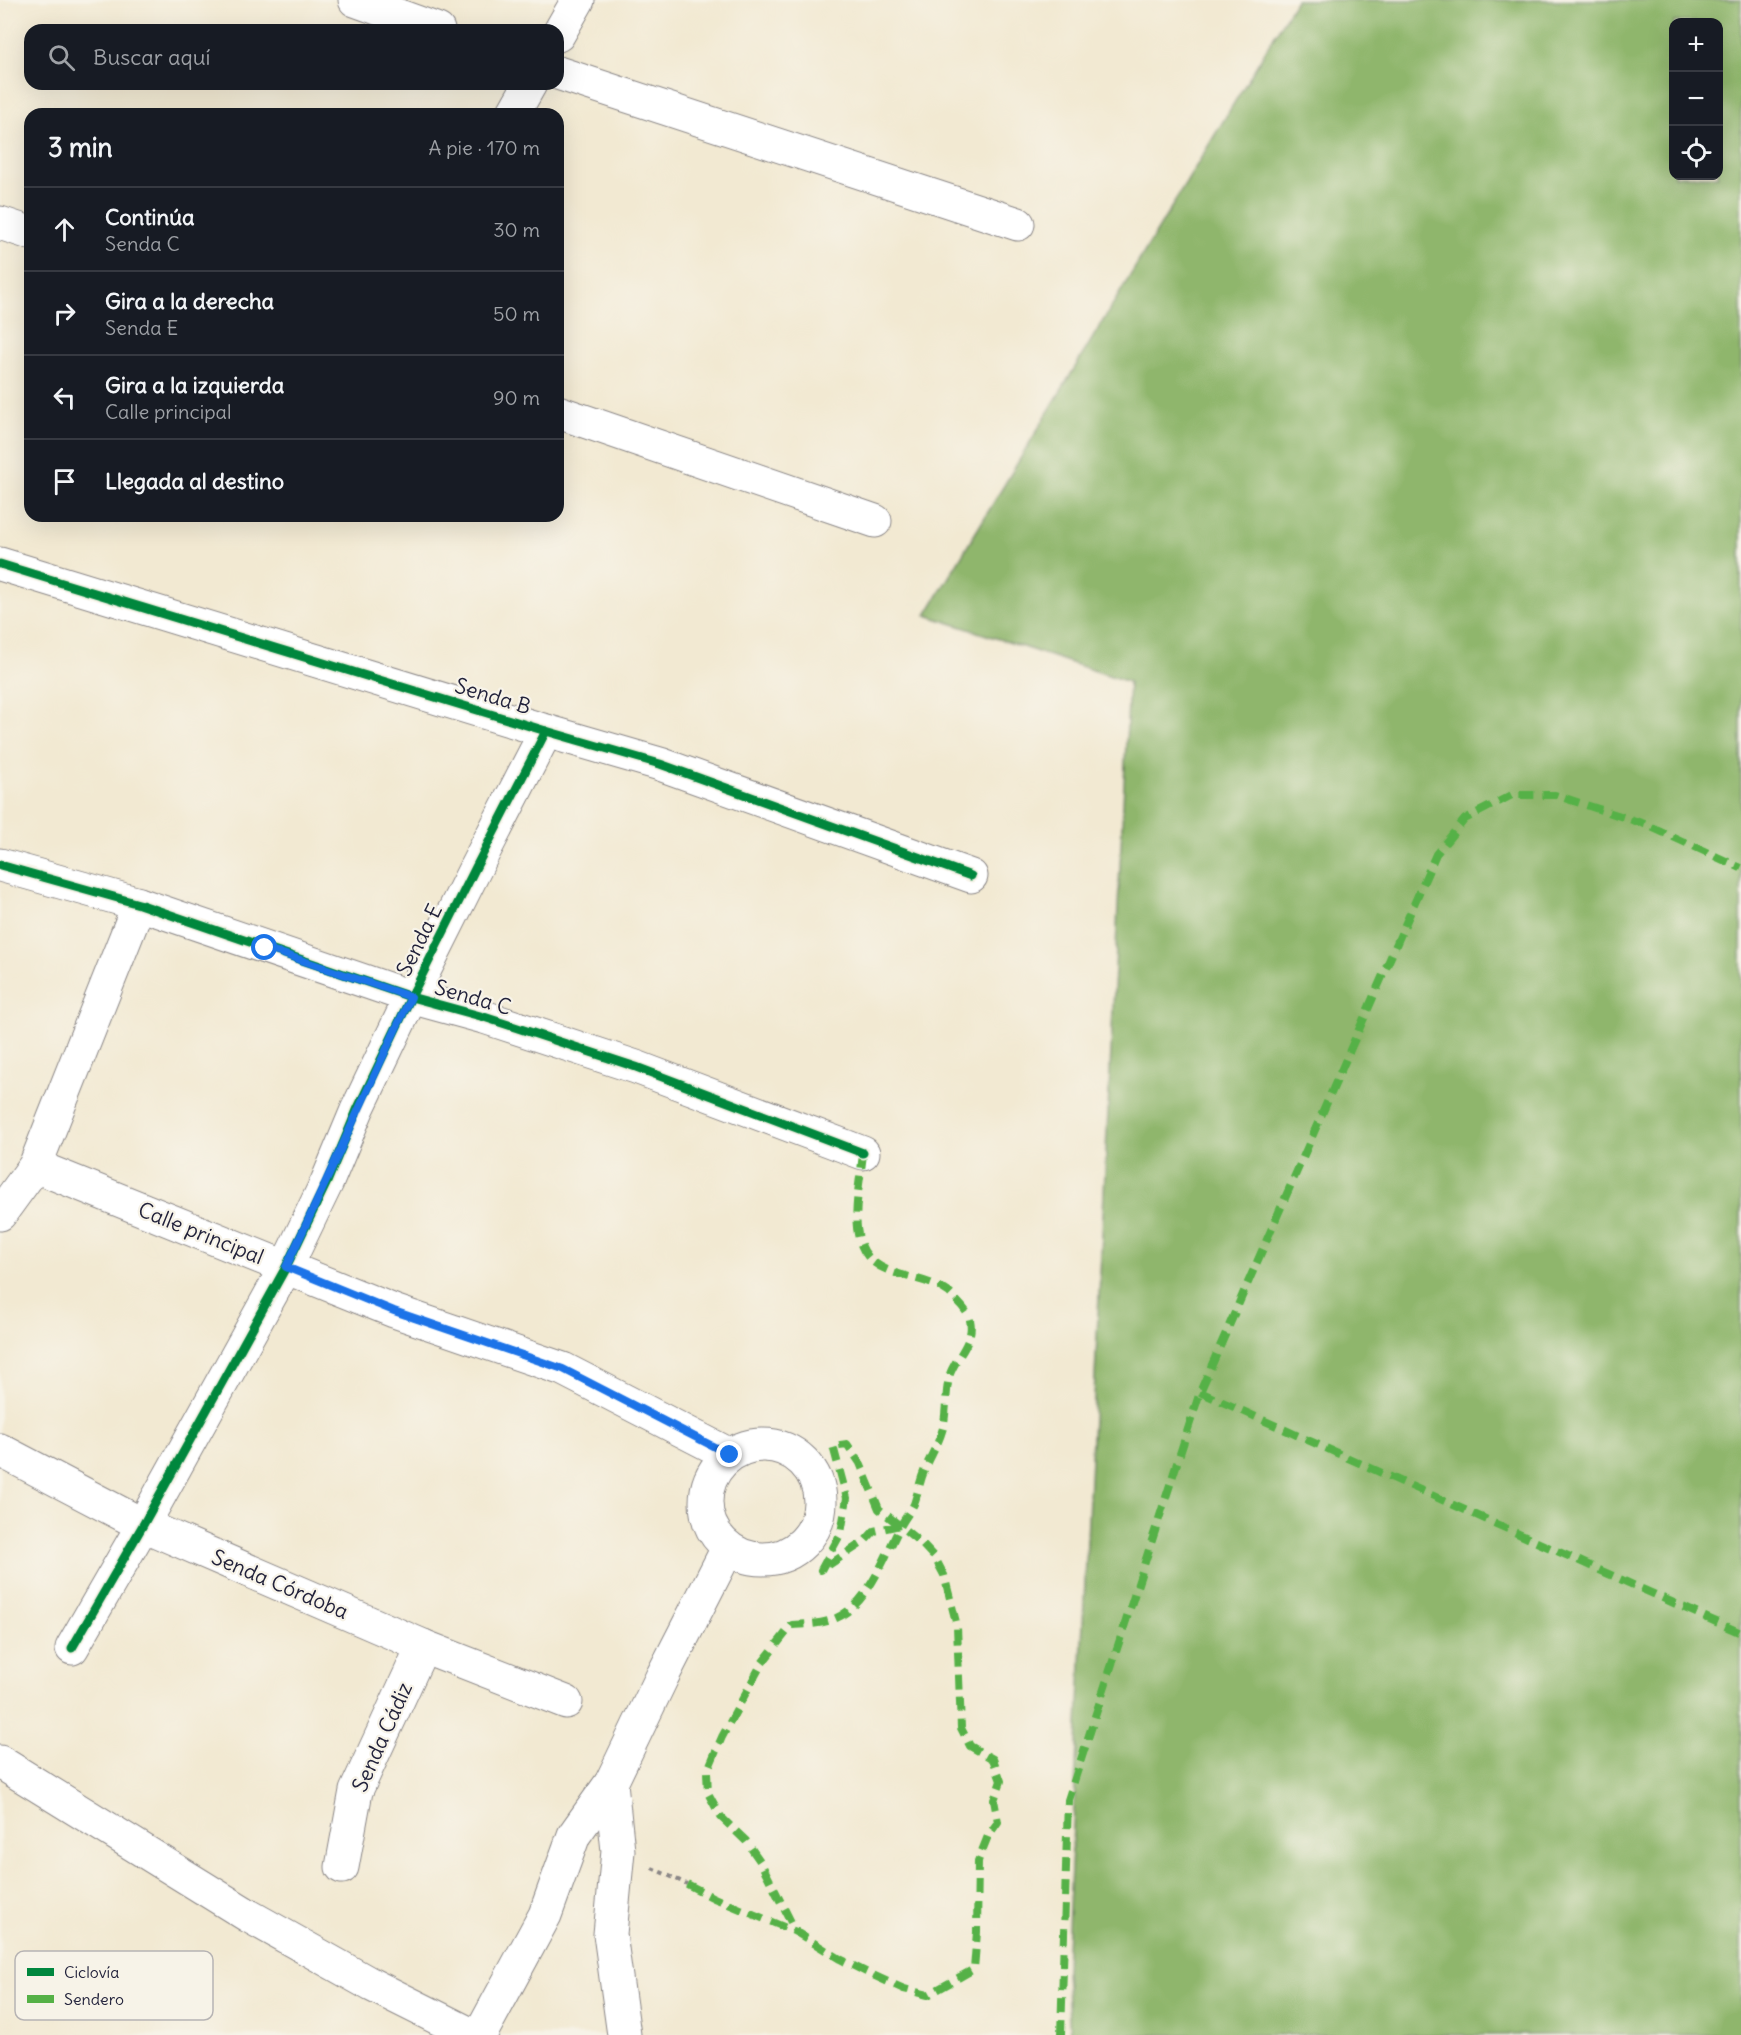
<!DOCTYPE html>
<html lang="es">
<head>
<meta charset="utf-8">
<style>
  body { margin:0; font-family:Delius,sans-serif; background:#242831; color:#f1f3f6 }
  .controls { position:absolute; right:18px; top:18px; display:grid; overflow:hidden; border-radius:12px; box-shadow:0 6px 24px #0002 }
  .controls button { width:54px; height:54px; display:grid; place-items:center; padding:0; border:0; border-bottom:2px solid #363941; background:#171b24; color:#f1f3f6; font:30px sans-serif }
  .stop { position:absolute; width:18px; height:18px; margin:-14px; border:4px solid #1a73e8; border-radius:50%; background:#fff }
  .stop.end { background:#1a73e8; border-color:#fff; box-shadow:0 2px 6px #0008 }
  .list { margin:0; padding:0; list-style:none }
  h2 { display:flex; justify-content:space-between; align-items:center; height:78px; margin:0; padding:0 24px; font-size:26px }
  h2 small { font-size:20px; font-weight:400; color:#9ea1a6 }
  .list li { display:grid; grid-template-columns:39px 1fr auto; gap:18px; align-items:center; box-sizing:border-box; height:84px; padding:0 24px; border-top:2px solid #363941 }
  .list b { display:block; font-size:22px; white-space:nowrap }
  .list p { margin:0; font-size:20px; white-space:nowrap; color:#9ea1a6 }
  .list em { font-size:20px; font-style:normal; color:#9ea1a6 }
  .icon { flex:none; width:33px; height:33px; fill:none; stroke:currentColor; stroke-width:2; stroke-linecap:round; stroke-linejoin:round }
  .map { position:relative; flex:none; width:1741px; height:2035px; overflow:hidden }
  .search { position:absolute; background:#171b24; box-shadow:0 6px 24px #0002; left:24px; top:24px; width:540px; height:66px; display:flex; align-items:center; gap:15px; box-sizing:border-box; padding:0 21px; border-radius:18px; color:#9ea1a6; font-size:22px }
  .panel { position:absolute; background:#171b24; box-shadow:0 6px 24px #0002; left:24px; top:108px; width:540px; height:414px; border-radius:18px }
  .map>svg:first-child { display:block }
  .forest { fill:#8fb66c; stroke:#586c54; stroke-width:1.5; fill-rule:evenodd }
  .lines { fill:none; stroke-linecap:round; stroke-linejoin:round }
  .street-casing { stroke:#8a8686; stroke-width:35 }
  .path { stroke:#8a8686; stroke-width:4; stroke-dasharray:4.5 4.5; stroke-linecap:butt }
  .street { stroke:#fff; stroke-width:33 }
  .quiet { stroke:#55b146; stroke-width:8; stroke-dasharray:15 8; stroke-linecap:butt }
  .cycleway-casing { stroke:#f7f3e8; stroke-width:13 }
  .cycleway { stroke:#00873e; stroke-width:9 }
  .route { stroke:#1a73e8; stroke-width:8 }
  .labels { text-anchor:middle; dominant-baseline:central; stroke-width:4.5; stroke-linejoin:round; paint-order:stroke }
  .street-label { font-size:21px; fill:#22223b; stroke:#f7f3e8 }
  .key { fill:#f7f3e8; stroke:#b7b4b4; stroke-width:1.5 }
  .key-label { font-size:16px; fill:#22223b }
</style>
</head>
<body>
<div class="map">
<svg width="1741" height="2035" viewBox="0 0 1741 2035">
  <rect width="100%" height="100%" fill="#f7f3e8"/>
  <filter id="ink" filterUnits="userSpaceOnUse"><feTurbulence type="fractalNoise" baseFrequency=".0167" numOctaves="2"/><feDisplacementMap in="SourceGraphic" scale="12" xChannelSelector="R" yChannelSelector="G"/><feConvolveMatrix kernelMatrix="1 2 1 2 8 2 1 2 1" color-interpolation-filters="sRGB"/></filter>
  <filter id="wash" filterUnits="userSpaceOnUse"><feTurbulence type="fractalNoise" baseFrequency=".008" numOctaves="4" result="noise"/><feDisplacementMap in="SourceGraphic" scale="24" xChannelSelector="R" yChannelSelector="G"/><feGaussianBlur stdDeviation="1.35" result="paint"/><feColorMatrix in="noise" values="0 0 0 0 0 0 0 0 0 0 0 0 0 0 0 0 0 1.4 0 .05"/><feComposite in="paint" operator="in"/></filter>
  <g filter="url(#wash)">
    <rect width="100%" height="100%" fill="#f2e9d2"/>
    <!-- forest -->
    <path class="forest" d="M1296 0H1741V2035H1070L1066 1970 1129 682 926 615ZM1674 22H1718V176H1674Z"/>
  </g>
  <g filter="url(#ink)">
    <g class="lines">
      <defs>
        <g id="street">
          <polyline points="355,0 438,30"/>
          <polyline points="558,35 578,0"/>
          <polyline points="558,73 1018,224"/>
          <polyline points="513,114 530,84"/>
          <polyline points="0,223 30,233"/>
          <polyline points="558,412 875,521"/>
          <polyline points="0,564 546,731 660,764 971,876"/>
          <polyline points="0,865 139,904 411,997 484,1017 636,1067 863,1153"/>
          <polyline points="35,1166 394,1311 563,1369 730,1455"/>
          <polyline points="0,1214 35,1166 139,904"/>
          <circle cx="763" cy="1502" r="57"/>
          <polyline points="0,1450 143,1525 423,1646 566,1702"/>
          <polyline points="72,1648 143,1525 286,1267 327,1182 357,1110 411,997 476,867 546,731"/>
          <polyline points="0,1762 249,1916 372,1985 472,2035"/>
          <polyline points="611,1783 618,1851 610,1934 624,2035"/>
          <polyline points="342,1867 356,1791 423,1646"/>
          <polyline points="480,2035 545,1915 574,1835 611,1783 662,1677 728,1548"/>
        </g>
      </defs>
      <!-- street casing -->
      <use href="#street" class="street-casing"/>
      <!-- path -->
      <polyline class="path" points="652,1868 687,1884"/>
      <!-- street -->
      <use href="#street" class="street"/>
      <!-- quiet -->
      <g class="quiet">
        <path d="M863 1153C861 1177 853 1210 858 1234 867 1282 917 1270 948 1292 951 1294 954 1298 957 1301 962 1306 969 1314 970 1320 975 1341 956 1357 950 1374 945 1392 947 1410 943 1428 939 1443 931 1455 925 1469 920 1480 918 1493 914 1504 910 1512 904 1519 900 1527 887 1552 872 1593 848 1611 831 1624 813 1624 792 1625L762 1663 722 1737 707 1772 708 1793 721 1817 746 1841 760 1861 796 1932 840 1959 866 1972 904 1989 928 1995 974 1969 977 1932 978 1861 988 1836 998 1822 994 1800 1001 1781 993 1759 970 1746 961 1728 957 1626 944 1575 935 1558 920 1542 879 1509 860 1463 847 1444 833 1446 847 1498 841 1533 821 1570 865 1541 874 1531 900 1525"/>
        <polyline points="1200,1392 1741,1633"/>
        <polyline points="687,1884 714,1898 796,1932"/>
        <polyline points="1061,2035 1068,1800 1200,1392 1436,854 1465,819 1512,795 1555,795 1645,824 1741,868"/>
      </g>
      <defs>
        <g id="cycleway">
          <polyline points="0,564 546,731 660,764 971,876"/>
          <polyline points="0,865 139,904 411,997 484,1017 636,1067 863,1153"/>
          <polyline points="72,1648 143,1525 286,1267 327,1182 357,1110 411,997 476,867 546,731"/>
        </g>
      </defs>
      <!-- cycleway casing -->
      <use href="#cycleway" class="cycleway-casing"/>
      <!-- cycleway -->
      <use href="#cycleway" class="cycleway"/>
    </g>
  </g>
  <g class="lines" filter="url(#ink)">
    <!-- route -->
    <path class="route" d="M265 948 411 997C368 1087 329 1177 286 1267L394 1311 563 1369 730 1455"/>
  </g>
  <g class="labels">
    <!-- street labels -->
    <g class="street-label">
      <text transform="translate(493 696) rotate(17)">Senda B</text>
      <text transform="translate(419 940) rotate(-64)">Senda E</text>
      <text transform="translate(473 997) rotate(16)">Senda C</text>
      <text transform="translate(201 1233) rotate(22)">Calle principal</text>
      <text transform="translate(280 1584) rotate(23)">Senda Córdoba</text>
      <text transform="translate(382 1737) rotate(-66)">Senda Cádiz</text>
    </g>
  </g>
  <!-- legend -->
  <rect x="15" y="1951" width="198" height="69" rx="9" class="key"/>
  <rect x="27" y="1968" width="27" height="8" fill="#00873e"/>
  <rect x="27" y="1995" width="27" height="8" fill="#55b146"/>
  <g class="key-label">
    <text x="64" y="1978">Ciclovía</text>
    <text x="64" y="2005">Sendero</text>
  </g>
</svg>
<div class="controls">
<button>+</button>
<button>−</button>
<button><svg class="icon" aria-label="locate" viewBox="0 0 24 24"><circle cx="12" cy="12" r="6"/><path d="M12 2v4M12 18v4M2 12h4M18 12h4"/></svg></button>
</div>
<div class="stop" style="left:265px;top:948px"></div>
<div class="stop end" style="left:730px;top:1455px"></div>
<div class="search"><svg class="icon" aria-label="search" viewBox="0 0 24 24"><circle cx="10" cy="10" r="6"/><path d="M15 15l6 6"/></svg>Buscar aquí</div>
<section class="panel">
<h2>3 min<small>A pie · 170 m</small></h2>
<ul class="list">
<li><svg class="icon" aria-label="ahead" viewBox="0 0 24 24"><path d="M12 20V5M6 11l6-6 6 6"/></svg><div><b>Continúa</b><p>Senda C</p></div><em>30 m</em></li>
<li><svg class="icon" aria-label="right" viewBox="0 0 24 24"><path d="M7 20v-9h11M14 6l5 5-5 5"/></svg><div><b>Gira a la derecha</b><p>Senda E</p></div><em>50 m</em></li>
<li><svg class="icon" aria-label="left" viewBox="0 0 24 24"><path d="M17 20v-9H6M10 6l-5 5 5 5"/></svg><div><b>Gira a la izquierda</b><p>Calle principal</p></div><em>90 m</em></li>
<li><svg class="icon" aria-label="arrive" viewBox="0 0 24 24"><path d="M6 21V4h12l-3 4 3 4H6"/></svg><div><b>Llegada al destino</b></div></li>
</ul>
</section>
</div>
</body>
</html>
